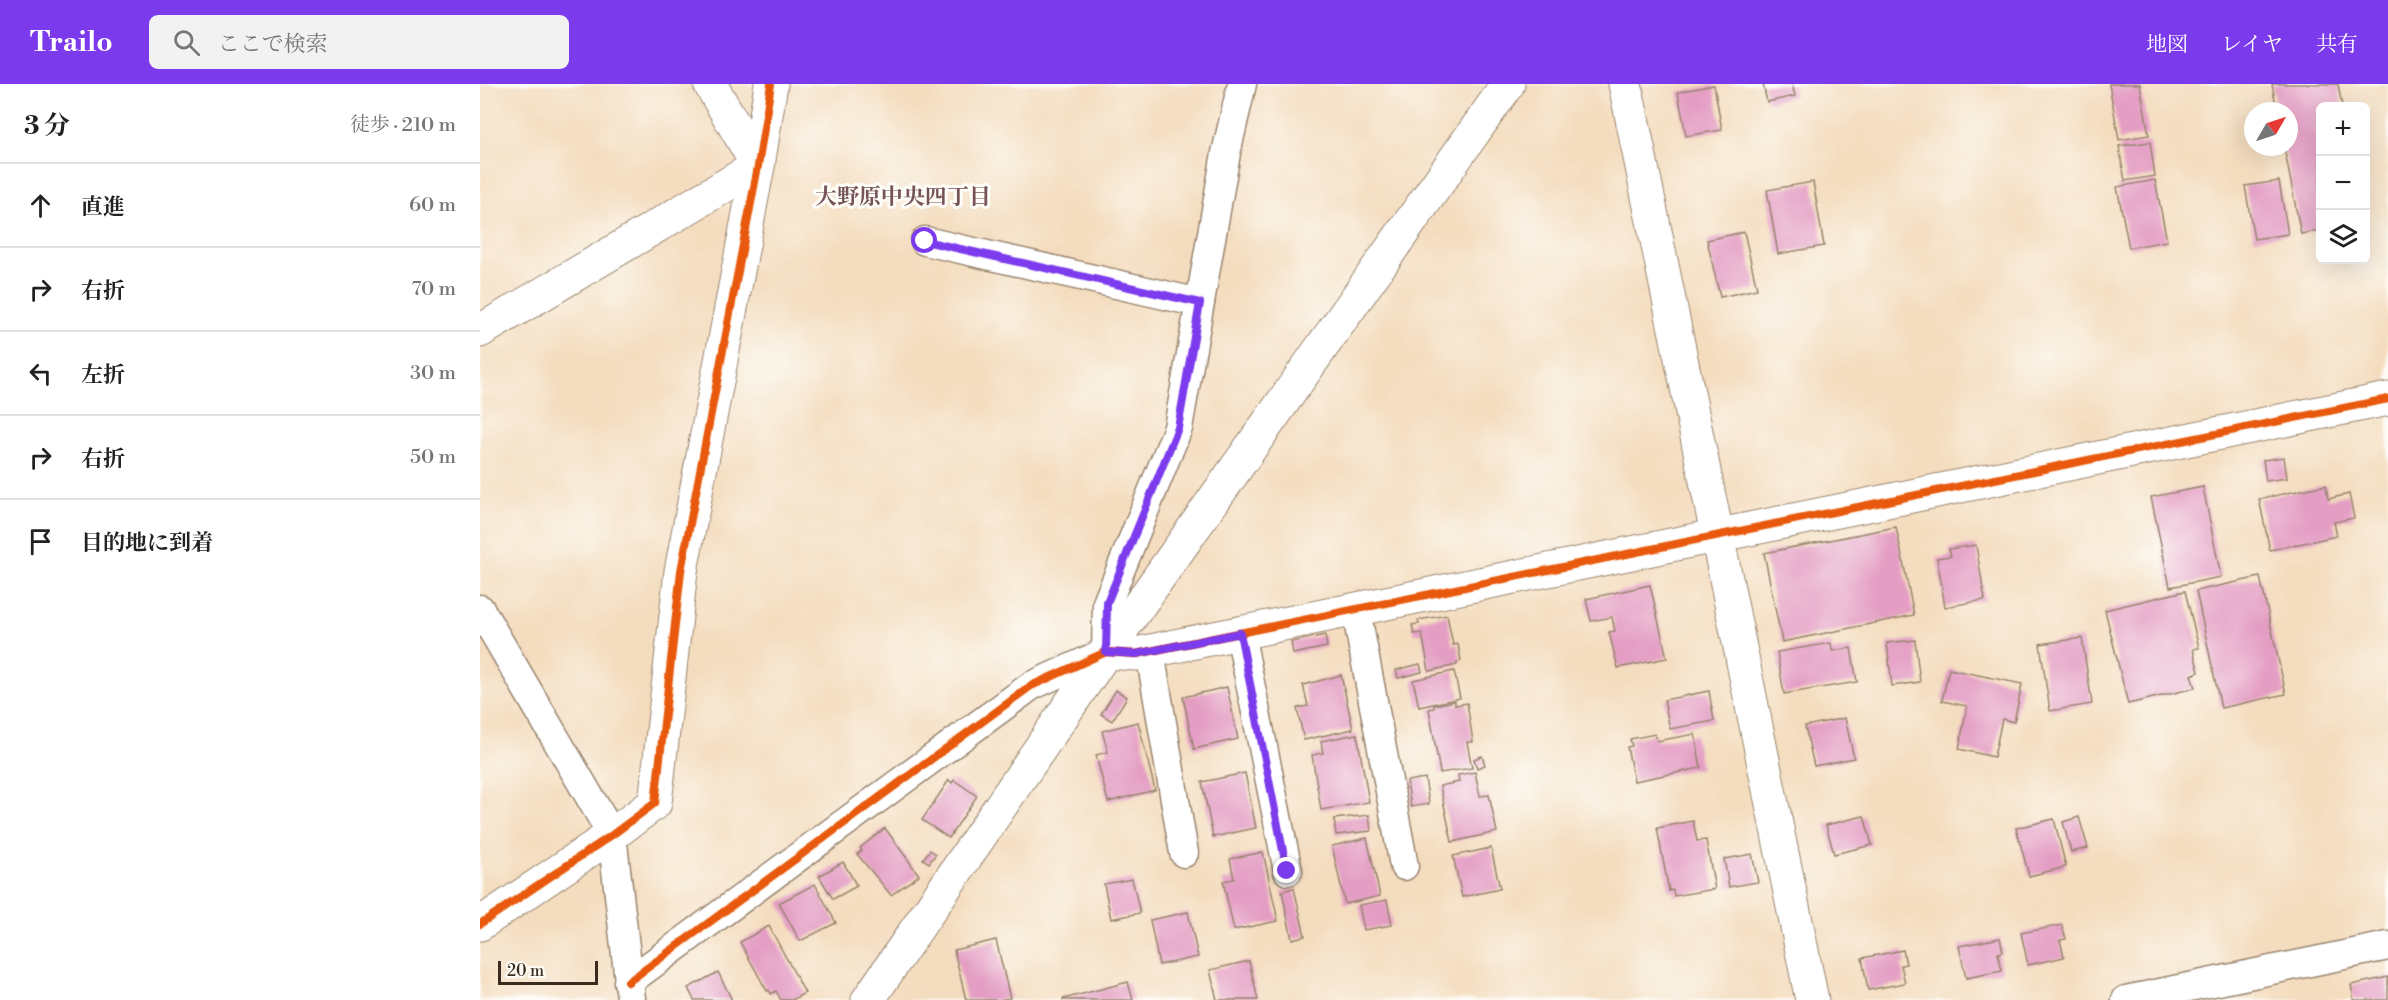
<!DOCTYPE html>
<html lang="ja">
<head>
<meta charset="utf-8">
<style>
  body { margin:0; font-family:"Libre Bodoni","Noto Serif JP",serif; background:#f2f2f2; color:#222 }
  .controls { position:absolute; right:18px; top:18px; display:grid; overflow:hidden; border-radius:9px; box-shadow:0 6px 24px #0002 }
  .controls button { width:54px; height:54px; display:grid; place-items:center; padding:0; border:0; border-bottom:2px solid #e0e0e0; background:#fff; color:#222; font:30px sans-serif }
  .compass { position:absolute; left:1764px; top:18px; width:54px; height:54px; border-radius:50%; background:#fff; box-shadow:0 6px 24px #0002; rotate:51deg }
  .scale { position:absolute; left:18px; bottom:15px; width:100px; box-sizing:border-box; padding-left:6px; border:3px solid #3b2a1e; border-top:0; font-size:16px; line-height:21px; white-space:nowrap; color:#3b2a1e; -webkit-text-stroke:4px #fdfcf7; paint-order:stroke }
  .stop { position:absolute; width:18px; height:18px; margin:-14px; border:4px solid #7c3aed; border-radius:50%; background:#fff }
  .stop.end { background:#7c3aed; border-color:#fff; box-shadow:0 2px 6px #0008 }
  .list { margin:0; padding:0; list-style:none }
  h2 { display:flex; justify-content:space-between; align-items:center; height:78px; margin:0; padding:0 24px; font-size:26px }
  h2 small { font-size:20px; font-weight:400; color:#767676 }
  .list li { display:grid; grid-template-columns:39px 1fr auto; gap:18px; align-items:center; box-sizing:border-box; height:84px; padding:0 24px; border-top:2px solid #e0e0e0 }
  .list b { display:block; font-size:22px; white-space:nowrap }
  .list em { font-size:20px; font-style:normal; color:#767676 }
  .icon { flex:none; width:33px; height:33px; fill:none; stroke:currentColor; stroke-width:2; stroke-linecap:round; stroke-linejoin:round }
  .map { position:relative; flex:none; width:1908px; height:916px; overflow:hidden }
  header { display:flex; align-items:center; gap:36px; box-sizing:border-box; height:84px; padding:0 30px; background:#7c3aed; color:#fff }
  header strong { font-size:28px }
  nav { display:flex; gap:33px; margin-inline-start:auto; font-size:21px }
  .search { width:420px; height:54px; background:#f2f2f2; display:flex; align-items:center; gap:15px; box-sizing:border-box; padding:0 21px; border-radius:9px; color:#767676; font-size:22px }
  main { display:flex }
  aside { flex:1; background:#fff }
  .map>svg:first-child { display:block }
  .building { fill:#e49ec4 }
  .lines { fill:none; stroke-linecap:round; stroke-linejoin:round }
  .minor-casing { stroke:#98846e; stroke-width:31 }
  .tertiary-casing { stroke:#98846e; stroke-width:35 }
  .minor { stroke:#fff; stroke-width:28 }
  .tertiary { stroke:#fff; stroke-width:33 }
  .cycleway-casing { stroke:#fdfcf7; stroke-width:11 }
  .cycleway { stroke:#e8590c; stroke-width:8 }
  .route { stroke:#7c3aed; stroke-width:8 }
  .labels { text-anchor:middle; dominant-baseline:central; stroke-width:6; stroke-linejoin:round; paint-order:stroke }
  .neighbourhood-label { font-size:22px; font-weight:bold; fill:#765358; stroke:#fdfcf7 }
</style>
</head>
<body>
<header>
<strong>Trailo</strong>
<div class="search"><svg class="icon" aria-label="search" viewBox="0 0 24 24"><circle cx="10" cy="10" r="6"/><path d="M15 15l6 6"/></svg>ここで検索</div>
<nav><a>地図</a><a>レイヤ</a><a>共有</a></nav>
</header>
<main>
<aside>
<h2>3 分<small>徒歩 · 210 m</small></h2>
<ul class="list">
<li><svg class="icon" aria-label="ahead" viewBox="0 0 24 24"><path d="M12 20V5M6 11l6-6 6 6"/></svg><div><b>直進</b></div><em>60 m</em></li>
<li><svg class="icon" aria-label="right" viewBox="0 0 24 24"><path d="M7 20v-9h11M14 6l5 5-5 5"/></svg><div><b>右折</b></div><em>70 m</em></li>
<li><svg class="icon" aria-label="left" viewBox="0 0 24 24"><path d="M17 20v-9H6M10 6l-5 5 5 5"/></svg><div><b>左折</b></div><em>30 m</em></li>
<li><svg class="icon" aria-label="right" viewBox="0 0 24 24"><path d="M7 20v-9h11M14 6l5 5-5 5"/></svg><div><b>右折</b></div><em>50 m</em></li>
<li><svg class="icon" aria-label="arrive" viewBox="0 0 24 24"><path d="M6 21V4h12l-3 4 3 4H6"/></svg><div><b>目的地に到着</b></div></li>
</ul>
</aside>
<div class="map">
<svg width="1908" height="916" viewBox="0 0 1908 916">
  <rect width="100%" height="100%" fill="#fdfcf7"/>
  <filter id="ink" filterUnits="userSpaceOnUse"><feTurbulence type="fractalNoise" baseFrequency=".0167" numOctaves="2"/><feDisplacementMap in="SourceGraphic" scale="12" xChannelSelector="R" yChannelSelector="G"/><feConvolveMatrix kernelMatrix="1 2 1 2 8 2 1 2 1" color-interpolation-filters="sRGB"/></filter>
  <filter id="wash" filterUnits="userSpaceOnUse"><feTurbulence type="fractalNoise" baseFrequency=".008" numOctaves="4" result="noise"/><feDisplacementMap in="SourceGraphic" scale="24" xChannelSelector="R" yChannelSelector="G"/><feGaussianBlur stdDeviation="1.35" result="paint"/><feColorMatrix in="noise" values="0 0 0 0 0 0 0 0 0 0 0 0 0 0 0 0 0 1.4 0 .05"/><feComposite in="paint" operator="in"/></filter>
  <g filter="url(#wash)">
    <rect width="100%" height="100%" fill="#f4ddbf"/>
    <g id="blocks">
      <!-- building -->
      <g class="building">
        <polygon points="1283,0 1312,0 1315,12 1287,18"/>
        <polygon points="1629,0 1660,0 1669,51 1639,56"/>
        <polygon points="1792,0 1858,0 1862,22 1840,22 1840,146 1821,150 1804,63 1809,63 1809,27 1797,27"/>
        <polygon points="1234,1 1242,46 1206,52 1198,8"/>
        <polygon points="1670,58 1675,92 1645,97 1639,62"/>
        <polygon points="1675,96 1687,157 1649,164 1637,103"/>
        <polygon points="1799,97 1808,150 1774,155 1765,102"/>
        <polygon points="1333,98 1344,162 1298,170 1287,106"/>
        <polygon points="1264,148 1277,205 1240,213 1227,156"/>
        <polygon points="1804,373 1807,394 1786,397 1783,376"/>
        <polygon points="1846,401 1848,415 1869,410 1874,434 1854,438 1857,452 1790,466 1779,415"/>
        <polygon points="1723,403 1741,493 1690,503 1671,413"/>
        <polygon points="1416,443 1434,531 1302,558 1284,469"/>
        <polygon points="1496,461 1505,516 1465,523 1457,474 1471,472 1469,465"/>
        <polygon points="1780,493 1806,610 1741,624 1716,507"/>
        <polygon points="1170,501 1187,574 1138,584 1129,548 1135,547 1132,533 1111,537 1106,515"/>
        <polygon points="1705,507 1719,564 1713,565 1719,588 1711,591 1715,604 1648,620 1625,526"/>
        <polygon points="967,531 973,561 978,560 981,577 977,578 977,581 949,587 942,549 934,550 932,541 939,540 938,536"/>
        <polygon points="845,551 847,563 813,570 811,558"/>
        <polygon points="1602,554 1612,620 1570,627 1560,560"/>
        <polygon points="1435,556 1440,598 1412,602 1407,559"/>
        <polygon points="1351,559 1352,567 1371,564 1377,598 1304,610 1297,568"/>
        <polygon points="940,580 942,588 918,594 916,586"/>
        <polygon points="1469,585 1542,600 1534,638 1522,635 1514,673 1479,665 1487,622 1462,617"/>
        <polygon points="974,587 980,614 939,623 933,596"/>
        <polygon points="861,591 873,645 824,656 817,624 828,622 823,601"/>
        <polygon points="747,603 758,655 714,665 703,613"/>
        <polygon points="636,606 647,613 632,637 621,630"/>
        <polygon points="1229,607 1234,637 1190,645 1184,616"/>
        <polygon points="975,617 975,621 987,619 993,658 987,658 992,684 960,689 949,625 954,624 954,621"/>
        <polygon points="1365,634 1374,674 1334,682 1325,642"/>
        <polygon points="658,638 675,706 628,718 616,671 628,668 622,647"/>
        <polygon points="877,650 889,718 841,726 832,671 843,669 841,657"/>
        <polygon points="1175,650 1177,657 1215,650 1221,684 1154,697 1147,663 1152,662 1150,655"/>
        <polygon points="1002,672 1005,681 997,684 994,675"/>
        <polygon points="995,688 1000,712 1009,711 1017,748 972,758 960,702 979,698 978,691"/>
        <polygon points="765,689 776,744 733,753 722,698"/>
        <polygon points="945,694 949,720 931,723 927,697"/>
        <polygon points="469,696 472,699 474,696 497,712 469,754 442,736"/>
        <polygon points="889,731 891,747 856,751 854,735"/>
        <polygon points="1384,732 1392,761 1354,770 1346,741"/>
        <polygon points="1599,733 1608,764 1591,768 1583,738"/>
        <polygon points="1574,735 1586,783 1549,792 1536,744"/>
        <polygon points="1213,737 1217,757 1226,756 1235,805 1194,812 1193,806 1189,807 1177,744"/>
        <polygon points="405,744 439,791 411,811 377,770 382,767 380,764"/>
        <polygon points="887,754 900,812 865,820 852,762"/>
        <polygon points="1011,764 1020,805 982,813 973,772"/>
        <polygon points="450,766 456,770 449,779 443,775"/>
        <polygon points="783,768 798,837 754,846 743,797 754,795 750,775"/>
        <polygon points="1272,770 1278,798 1249,803 1244,775"/>
        <polygon points="363,778 377,802 353,815 339,792"/>
        <polygon points="652,795 660,829 631,835 624,800"/>
        <polygon points="335,800 356,839 320,857 299,819"/>
        <polygon points="814,804 825,852 812,855 802,807"/>
        <polygon points="907,816 912,841 884,846 879,821"/>
        <polygon points="708,828 718,873 679,881 670,836"/>
        <polygon points="1582,841 1586,855 1580,856 1584,873 1548,881 1541,849"/>
        <polygon points="289,842 325,909 312,916 301,916 296,907 291,910 289,906 287,907 260,858"/>
        <polygon points="1520,854 1523,868 1518,869 1522,887 1486,894 1479,862"/>
        <polygon points="516,856 530,914 519,916 486,916 474,866"/>
        <polygon points="1423,866 1426,880 1421,881 1425,899 1388,906 1382,874"/>
        <polygon points="769,877 778,916 737,916 730,886"/>
        <polygon points="238,888 252,916 214,916 208,904"/>
        <polygon points="1908,893 1908,916 1874,916 1871,901"/>
        <polygon points="648,898 653,916 583,916 583,915"/>
      </g>
    </g>
  </g>
  <g filter="url(#ink)">
    <use href="#blocks" fill-opacity="0" stroke="#98846e" stroke-width="1.5"/>
    <g class="lines">
      <defs>
        <g id="minor">
          <polyline points="445,157 720,219"/>
          <polyline points="0,525 132,751 151,914"/>
          <polyline points="876,526 924,782"/>
          <polyline points="760,549 808,787"/>
          <polyline points="670,568 704,769"/>
          <polyline points="148,898 551,602 626,568 627,519 698,344 746,69 762,0"/>
          <polyline points="1646,916 1908,862"/>
        </g>
        <g id="tertiary">
          <polyline points="1145,0 1332,916"/>
          <polyline points="0,247 278,82 230,0"/>
          <polyline points="626,568 656,570 1908,315"/>
          <polyline points="0,840 132,751 175,719 201,487 278,82 291,0"/>
          <polyline points="388,916 626,568 1028,0"/>
        </g>
      </defs>
      <!-- minor casing -->
      <use href="#minor" class="minor-casing"/>
      <!-- tertiary casing -->
      <use href="#tertiary" class="tertiary-casing"/>
      <!-- minor -->
      <use href="#minor" class="minor"/>
      <!-- tertiary -->
      <use href="#tertiary" class="tertiary"/>
      <defs>
        <g id="cycleway">
          <polyline points="0,840 132,751 175,719 201,487 278,82 291,0"/>
          <polyline points="148,898 551,602 626,568 656,570 1908,315"/>
        </g>
      </defs>
      <!-- cycleway casing -->
      <use href="#cycleway" class="cycleway-casing"/>
      <!-- cycleway -->
      <use href="#cycleway" class="cycleway"/>
    </g>
  </g>
  <g class="lines" filter="url(#ink)">
    <!-- route -->
    <polyline class="route" points="445,157 720,219 698,344 627,519 626,568 656,570 760,549 807,787"/>
  </g>
  <g class="labels">
    <!-- neighbourhood labels -->
    <g class="neighbourhood-label">
      <text x="423" y="113">大野原中央四丁目</text>
    </g>
  </g>
</svg>
<div class="controls">
<button>+</button>
<button>−</button>
<button><svg class="icon" aria-label="layers" viewBox="0 0 24 24"><path d="M12 4l9 5-9 5-9-5zM3 14l9 5 9-5"/></svg></button>
</div>
<svg class="compass" viewBox="-18 -18 36 36"><path d="M0-13l5 13h-10z" fill="#e53935"/><path d="M0 13l5-13h-10z" fill="#767676"/></svg>
<div class="scale">20 m</div>
<div class="stop" style="left:445px;top:157px"></div>
<div class="stop end" style="left:807px;top:787px"></div>
</div>
</main>
</body>
</html>
